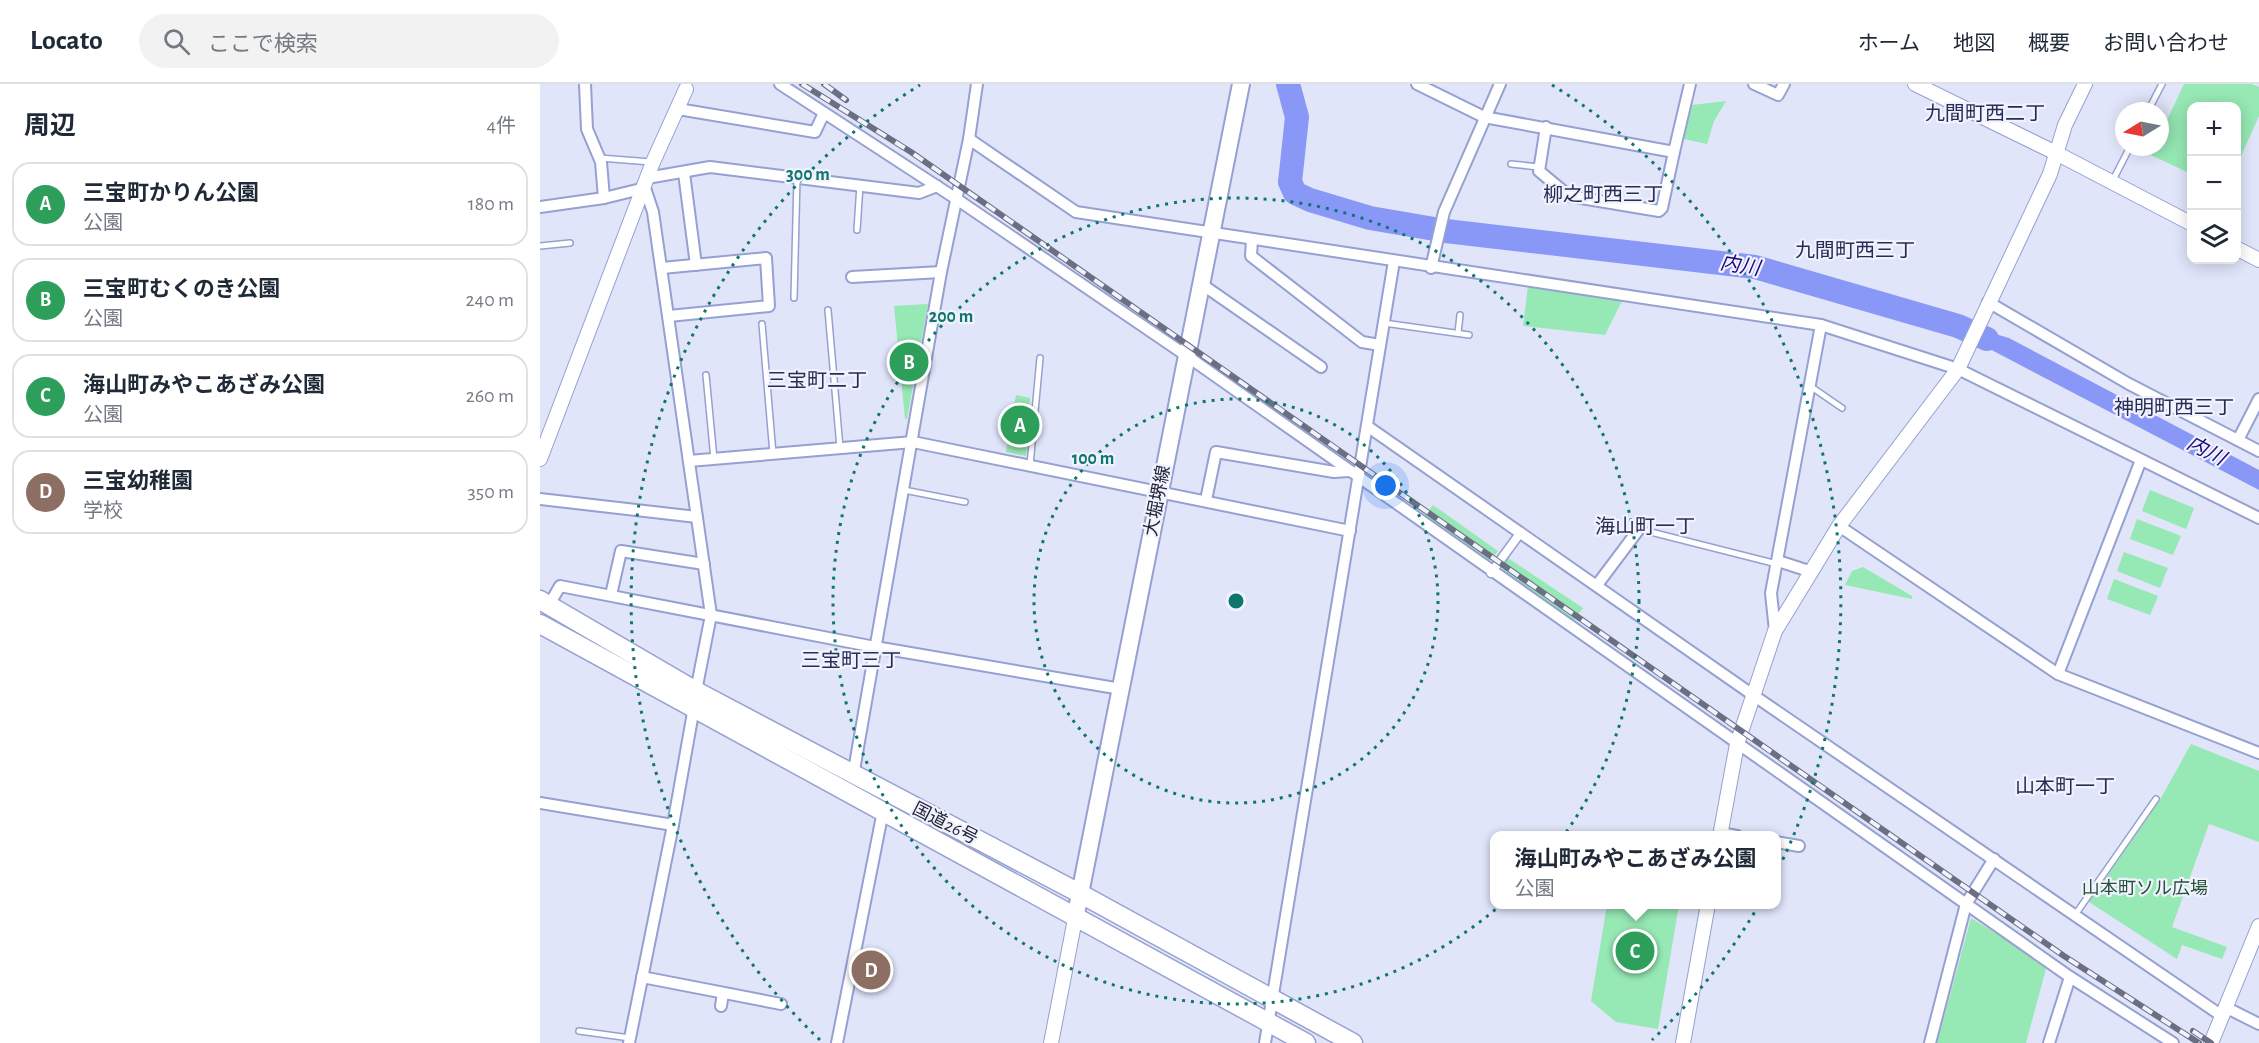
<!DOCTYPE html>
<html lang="ja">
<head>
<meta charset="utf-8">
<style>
  body { margin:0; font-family:"Alegreya Sans","Noto Sans JP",sans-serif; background:#f2f2f3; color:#1f2937 }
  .controls { position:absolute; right:18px; top:18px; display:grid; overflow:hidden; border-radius:12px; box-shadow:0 3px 15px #0003 }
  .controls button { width:54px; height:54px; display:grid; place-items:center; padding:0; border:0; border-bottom:2px solid #e0e1e3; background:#fff; color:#1f2937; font:30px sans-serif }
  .compass { position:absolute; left:1575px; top:18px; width:54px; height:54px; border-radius:50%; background:#fff; box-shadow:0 3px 15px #0003; rotate:260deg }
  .you { position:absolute; left:846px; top:402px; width:21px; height:21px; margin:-15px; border:4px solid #fff; border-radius:50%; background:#1a73e8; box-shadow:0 0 0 9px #1a73e833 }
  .badge { display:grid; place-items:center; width:39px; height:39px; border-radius:50%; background:#7c3aed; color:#fff; font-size:20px; font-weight:700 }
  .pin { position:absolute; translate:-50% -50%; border:3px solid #fff; box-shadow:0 2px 6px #0006 }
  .popup { position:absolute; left:950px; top:747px; width:291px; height:78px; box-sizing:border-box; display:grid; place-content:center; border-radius:12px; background:#fff; filter:drop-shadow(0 2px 4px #0005); font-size:20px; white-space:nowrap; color:#747a83 }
  .popup b { font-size:22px; color:#1f2937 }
  .popup::after { content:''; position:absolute; left:50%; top:100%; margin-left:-12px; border:12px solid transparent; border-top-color:#fff }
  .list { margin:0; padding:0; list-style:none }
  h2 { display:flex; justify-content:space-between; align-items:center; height:78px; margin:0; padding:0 24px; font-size:26px }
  h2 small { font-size:20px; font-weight:400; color:#747a83 }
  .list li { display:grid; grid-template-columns:39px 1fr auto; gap:18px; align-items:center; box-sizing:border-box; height:84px; margin:0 12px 12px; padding:0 12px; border:2px solid #e0e1e3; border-radius:18px }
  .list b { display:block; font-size:22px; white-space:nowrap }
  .list p { margin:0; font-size:20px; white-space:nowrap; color:#747a83 }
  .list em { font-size:20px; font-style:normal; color:#747a83 }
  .icon { flex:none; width:33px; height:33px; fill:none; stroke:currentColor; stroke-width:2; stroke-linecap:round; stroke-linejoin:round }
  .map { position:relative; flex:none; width:1719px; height:959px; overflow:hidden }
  header { display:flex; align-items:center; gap:36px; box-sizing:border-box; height:84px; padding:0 30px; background:#fff; border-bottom:2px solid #e0e1e3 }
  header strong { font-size:28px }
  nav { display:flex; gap:33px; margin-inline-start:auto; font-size:21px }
  .search { width:420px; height:54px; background:#f2f2f3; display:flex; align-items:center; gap:15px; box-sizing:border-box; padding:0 21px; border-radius:33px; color:#747a83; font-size:22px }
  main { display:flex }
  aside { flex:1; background:#fff }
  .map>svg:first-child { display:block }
  .park { fill:#96e8b4 }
  .water { fill:#8998f7 }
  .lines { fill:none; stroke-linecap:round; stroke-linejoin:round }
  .river { stroke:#8998f7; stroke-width:24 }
  .service-casing { stroke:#96a0d1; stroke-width:8 }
  .pedestrian-casing { stroke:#96a0d1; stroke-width:11 }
  .minor-casing { stroke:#96a0d1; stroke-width:14 }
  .tertiary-casing { stroke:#96a0d1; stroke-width:16 }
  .secondary-casing { stroke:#96a0d1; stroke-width:20 }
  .trunk-casing { stroke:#96a0d1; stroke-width:21 }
  .service { stroke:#fff; stroke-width:5 }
  .pedestrian { stroke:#fff; stroke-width:8 }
  .minor { stroke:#fff; stroke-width:10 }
  .tertiary { stroke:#fff; stroke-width:14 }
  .secondary { stroke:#fff; stroke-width:16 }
  .trunk { stroke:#fff; stroke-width:18 }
  .rail-casing { stroke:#6b6f83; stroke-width:6 }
  .rail { stroke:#f0f2fd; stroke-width:4; stroke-dasharray:11; stroke-linecap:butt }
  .ring { fill:none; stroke:#0f766e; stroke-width:3; stroke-dasharray:3 6 }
  .labels { text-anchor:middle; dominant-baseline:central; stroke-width:4.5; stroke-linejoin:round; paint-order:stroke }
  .street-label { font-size:18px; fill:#1e2134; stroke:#f0f2fd }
  .park-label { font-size:18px; fill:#245137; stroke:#f0f2fd }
  .neighbourhood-label { font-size:20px; fill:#272d55; stroke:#f0f2fd }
  .water-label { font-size:20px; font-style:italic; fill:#1e097c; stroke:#f0f2fd }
  .centre { fill:#0f766e; stroke:#f0f2fd; stroke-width:3 }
  .ring-label { font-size:18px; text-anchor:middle; font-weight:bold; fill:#0f766e; stroke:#f0f2fd; stroke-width:4.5; stroke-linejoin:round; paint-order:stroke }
</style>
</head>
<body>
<header>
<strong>Locato</strong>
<div class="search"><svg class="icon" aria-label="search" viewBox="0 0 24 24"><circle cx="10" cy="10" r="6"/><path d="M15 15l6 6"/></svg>ここで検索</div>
<nav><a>ホーム</a><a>地図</a><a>概要</a><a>お問い合わせ</a></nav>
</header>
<main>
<aside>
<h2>周辺<small>4件</small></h2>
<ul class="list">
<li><span class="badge" style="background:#2e9e5b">A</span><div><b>三宝町かりん公園</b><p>公園</p></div><em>180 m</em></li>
<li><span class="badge" style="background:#2e9e5b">B</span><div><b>三宝町むくのき公園</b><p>公園</p></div><em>240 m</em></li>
<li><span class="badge" style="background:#2e9e5b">C</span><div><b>海山町みやこあざみ公園</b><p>公園</p></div><em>260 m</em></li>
<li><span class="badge" style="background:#8d6e63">D</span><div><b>三宝幼稚園</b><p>学校</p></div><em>350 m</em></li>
</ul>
</aside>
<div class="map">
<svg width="1719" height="959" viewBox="0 0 1719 959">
  <rect width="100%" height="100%" fill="#e0e5fa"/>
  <!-- park -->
  <g class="park">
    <polygon points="1644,0 1712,0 1719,3 1719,32 1697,81 1696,22 1652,22 1651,90 1611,71 1615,63 1620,63 1620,51"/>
    <polygon points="1186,17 1174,37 1167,60 1144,55 1152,21"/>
    <polygon points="988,202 1082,217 1065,251 983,242"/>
    <polygon points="388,220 367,335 365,335 354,222"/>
    <polygon points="476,311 490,314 486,372 466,368"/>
    <polygon points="1610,406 1654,424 1646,445 1602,427"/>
    <polygon points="893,421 958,467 952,475 946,477 884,433"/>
    <polygon points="1597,435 1641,452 1633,471 1590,455"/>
    <polygon points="1584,468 1628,484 1620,504 1577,487"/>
    <polygon points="968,474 1043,524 1033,538 964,489 962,482"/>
    <polygon points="1323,483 1372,512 1372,515 1305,501 1312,487"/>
    <polygon points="1574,495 1618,512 1610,531 1567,515"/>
    <polygon points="1651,660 1719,687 1719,758 1669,740 1632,843 1687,863 1682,875 1642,861 1637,875 1549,818 1620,716"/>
    <polygon points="1067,821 1139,821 1118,945 1076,938 1051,917"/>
    <polygon points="1431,834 1507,881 1486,959 1397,959"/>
  </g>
  <!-- water -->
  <g class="water">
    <polygon points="745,0 750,0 759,29 755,71 750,70 754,33"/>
    <polygon points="1418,239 1469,254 1719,386 1719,406 1423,251 1417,245"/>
  </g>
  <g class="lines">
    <!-- river -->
    <polyline class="river" points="748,0 757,33 750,98 755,109 770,116 830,134 906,147 1215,183 1418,242 1447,255"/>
    <defs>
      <g id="service">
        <polyline points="1608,27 1622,0"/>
        <polyline points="60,74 111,78"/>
        <polyline points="971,80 999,83"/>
        <polyline points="1573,96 1590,63"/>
        <polyline points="317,146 320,101"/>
        <polyline points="0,162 30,159"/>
        <polyline points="254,214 257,94"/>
        <polyline points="288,226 300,364"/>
        <polyline points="844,239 929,251"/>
        <polyline points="222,240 233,370"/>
        <polyline points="918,249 920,231"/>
        <polyline points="166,291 174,375"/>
        <polyline points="1270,302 1302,324"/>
        <polyline points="490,381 500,274"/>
        <polyline points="364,406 425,418"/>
        <polyline points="1099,445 1237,480"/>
        <polyline points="1535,831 1616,715"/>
        <polyline points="39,947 90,954"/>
      </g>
      <polyline id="pedestrian" points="951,489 981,448"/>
      <g id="minor">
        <polyline points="45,0 47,45 61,78 64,114"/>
        <polyline points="240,0 415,114 647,272 1530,893 1633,959"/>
        <polyline points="877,0 944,33 1134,68 1150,0"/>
        <polyline points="1214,0 1238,11 1244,0"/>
        <polyline points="138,25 275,48 284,29"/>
        <polyline points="1006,43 999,87 1029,112 1119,127 1122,124 1134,68"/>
        <polyline points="429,55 536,128 1281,241 1418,285 1719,434"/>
        <polyline points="144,89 156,181"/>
        <polyline points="107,94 170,83 379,109 397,102"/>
        <polyline points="0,123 64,114 105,104 113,128 171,531 156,607"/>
        <polyline points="712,155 711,172 822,258 840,261"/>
        <polyline points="122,184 226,174 229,222 129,232"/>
        <polyline points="891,184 904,128 960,0"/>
        <polyline points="312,193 401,188"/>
        <polyline points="660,199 781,283"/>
        <polyline points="1448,218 1589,300 1719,367"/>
        <polyline points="827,342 1213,611 1682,932"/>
        <polyline points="1698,356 1719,315"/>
        <polyline points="149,377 373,358 810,447"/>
        <polyline points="0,415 157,433"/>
        <polyline points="666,416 676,368 794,388 809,387"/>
        <polyline points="1299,442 1518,590 1719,669"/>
        <polyline points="1238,477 1272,488"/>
        <polyline points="1057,501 1099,445"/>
        <polyline points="71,511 81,467 164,480"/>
        <polyline points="9,521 20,502 335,563 581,605"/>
        <polyline points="1235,547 1231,509 1281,241"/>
        <polyline points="1518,590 1601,376"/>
        <polyline points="313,692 401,188 429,55 437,0"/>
        <polyline points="0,719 133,741"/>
        <polyline points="1180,749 1197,752"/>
        <polyline points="1236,758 1259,762"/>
        <polyline points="102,893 241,920"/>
        <polyline points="181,922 183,909"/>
        <polyline points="1685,923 1719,940"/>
        <polyline points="89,959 133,741 154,623"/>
        <polyline points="297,959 343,727"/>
        <polyline points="725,959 854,177"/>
        <polyline points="1390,959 1426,820 1454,775"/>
        <polyline points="1509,959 1530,893"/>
      </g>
      <g id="tertiary">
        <polyline points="1375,0 1516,69 1652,140"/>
        <polyline points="1696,164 1719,176"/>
        <polyline points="0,375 113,78 146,5"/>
        <polyline points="1180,752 1197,660 1235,547 1299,442 1418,285 1510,90 1525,41 1545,0"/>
        <polyline points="511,959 535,835"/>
        <polyline points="1143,959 1168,820"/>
        <polyline points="1671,959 1719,842"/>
      </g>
      <polyline id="secondary" points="535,835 701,0"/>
      <g id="trunk">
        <polyline points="0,516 156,607 541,810 813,959"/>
        <polyline points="0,540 766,959"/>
      </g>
    </defs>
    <!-- service casing -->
    <use href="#service" class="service-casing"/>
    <!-- pedestrian casing -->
    <use href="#pedestrian" class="pedestrian-casing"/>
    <!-- minor casing -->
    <use href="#minor" class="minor-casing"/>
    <!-- tertiary casing -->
    <use href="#tertiary" class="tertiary-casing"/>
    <!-- secondary casing -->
    <use href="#secondary" class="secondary-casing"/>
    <!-- trunk casing -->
    <use href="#trunk" class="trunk-casing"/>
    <!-- service -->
    <use href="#service" class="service"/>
    <!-- pedestrian -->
    <use href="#pedestrian" class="pedestrian"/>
    <!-- minor -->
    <use href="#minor" class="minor"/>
    <!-- tertiary -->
    <use href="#tertiary" class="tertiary"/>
    <!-- secondary -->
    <use href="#secondary" class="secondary"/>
    <!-- trunk -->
    <use href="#trunk" class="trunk"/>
    <defs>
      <g id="rail">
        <polyline points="262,0 371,68 1524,872 1659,959"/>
        <polyline points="284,0 306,16"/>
        <polyline points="1653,947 1671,959"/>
      </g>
    </defs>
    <!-- rail casing -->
    <use href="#rail" class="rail-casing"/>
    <!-- rail -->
    <use href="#rail" class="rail"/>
  </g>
  <!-- distance rings -->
  <g class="ring">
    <circle cx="696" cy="517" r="202"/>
    <circle cx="696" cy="517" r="403"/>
    <path d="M280 956A605 605 0 0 1 380 1M1012 1A605 605 0 0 1 1112 956"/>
  </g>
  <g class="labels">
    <!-- street labels -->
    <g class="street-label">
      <text transform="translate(618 417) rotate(-79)">大堀堺線</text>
      <text transform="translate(405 740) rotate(27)">国道26号</text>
    </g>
    <!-- park labels -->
    <g class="park-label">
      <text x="1605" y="805">山本町ソル広場</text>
    </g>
    <!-- neighbourhood labels -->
    <g class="neighbourhood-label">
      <text x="1445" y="30">九間町西二丁</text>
      <text x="1063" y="111">柳之町西三丁</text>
      <text x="1315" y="167">九間町西三丁</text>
      <text x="277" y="297">三宝町二丁</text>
      <text x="1634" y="324">神明町西三丁</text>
      <text x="1105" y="443">海山町一丁</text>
      <text x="311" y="577">三宝町三丁</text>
      <text x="1525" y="703">山本町一丁</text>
    </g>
    <!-- water labels -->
    <g class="water-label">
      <text transform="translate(1200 182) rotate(9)">内川</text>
      <text transform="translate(1666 367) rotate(28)">内川</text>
    </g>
  </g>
  <circle cx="696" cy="517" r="9" class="centre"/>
  <g class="ring-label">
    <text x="268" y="96">300 m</text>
    <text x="411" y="238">200 m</text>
    <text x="553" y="380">100 m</text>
  </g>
</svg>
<div class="controls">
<button>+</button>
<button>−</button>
<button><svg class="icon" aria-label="layers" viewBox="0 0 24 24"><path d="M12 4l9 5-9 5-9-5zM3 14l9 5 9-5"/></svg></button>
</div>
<svg class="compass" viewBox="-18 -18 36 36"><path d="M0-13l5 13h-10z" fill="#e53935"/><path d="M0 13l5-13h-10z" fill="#747a83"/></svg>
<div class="you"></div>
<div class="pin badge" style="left:480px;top:341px;background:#2e9e5b">A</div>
<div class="pin badge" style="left:369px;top:278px;background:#2e9e5b">B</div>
<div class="pin badge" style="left:1095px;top:867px;background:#2e9e5b">C</div>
<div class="popup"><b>海山町みやこあざみ公園</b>公園</div>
<div class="pin badge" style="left:331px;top:886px;background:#8d6e63">D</div>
</div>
</main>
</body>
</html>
